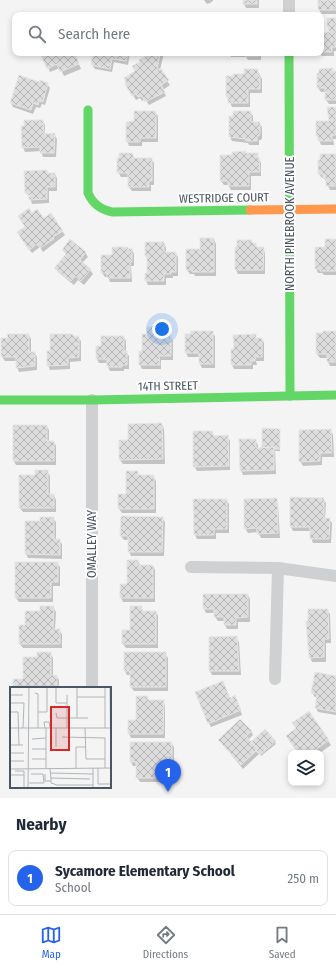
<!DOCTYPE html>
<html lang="en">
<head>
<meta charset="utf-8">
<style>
  body { margin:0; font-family:"Fira Sans Condensed",sans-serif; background:#f2f2f3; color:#1f2937 }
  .controls { position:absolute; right:12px; bottom:12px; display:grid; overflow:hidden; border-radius:8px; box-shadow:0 2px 6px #0003 }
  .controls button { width:36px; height:36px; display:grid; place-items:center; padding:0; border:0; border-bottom:1px solid #e0e1e3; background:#fff; color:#1f2937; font:20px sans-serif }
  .you { position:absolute; left:162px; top:329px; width:14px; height:14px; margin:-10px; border:3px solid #fff; border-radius:50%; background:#1a73e8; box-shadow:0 0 0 6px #1a73e833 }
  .badge { display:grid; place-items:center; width:26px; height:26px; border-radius:50%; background:#2563eb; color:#fff; font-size:13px; font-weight:700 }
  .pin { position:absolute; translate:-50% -33px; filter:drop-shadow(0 1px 2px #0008) }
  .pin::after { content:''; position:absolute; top:21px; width:14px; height:12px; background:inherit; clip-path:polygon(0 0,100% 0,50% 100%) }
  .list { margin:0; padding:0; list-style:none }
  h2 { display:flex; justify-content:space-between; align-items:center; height:52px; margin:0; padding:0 16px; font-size:17px }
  h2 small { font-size:13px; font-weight:400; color:#747a83 }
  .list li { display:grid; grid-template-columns:26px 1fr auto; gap:12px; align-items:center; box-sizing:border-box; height:56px; margin:0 8px 8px; padding:0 8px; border:1px solid #e0e1e3; border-radius:8px }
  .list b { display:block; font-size:15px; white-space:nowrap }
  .list p { margin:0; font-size:13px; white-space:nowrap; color:#747a83 }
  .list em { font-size:13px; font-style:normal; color:#747a83 }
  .icon { flex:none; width:22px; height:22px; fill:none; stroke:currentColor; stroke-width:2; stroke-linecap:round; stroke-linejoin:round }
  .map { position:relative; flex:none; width:336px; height:798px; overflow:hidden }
  .search { position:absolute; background:#fff; box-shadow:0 2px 6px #0003; left:12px; right:12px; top:12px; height:44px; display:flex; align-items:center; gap:10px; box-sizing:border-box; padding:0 14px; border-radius:8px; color:#747a83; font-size:15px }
  .sheet { height:116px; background:#fff }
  nav { display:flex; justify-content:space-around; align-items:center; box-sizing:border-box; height:56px; border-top:1px solid #e0e1e3; background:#fff; font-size:11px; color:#747a83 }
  nav a { display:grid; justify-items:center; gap:2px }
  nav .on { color:#2563eb }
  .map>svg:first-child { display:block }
  .shadow { fill:#0003 }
  .building { fill:url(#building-cross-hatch); stroke:#e5e6e7 }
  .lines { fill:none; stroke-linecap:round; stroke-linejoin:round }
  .street { stroke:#ced0d2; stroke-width:12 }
  .fast { stroke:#63d668; stroke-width:9 }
  .slow { stroke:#ff974d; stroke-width:9 }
  .labels { text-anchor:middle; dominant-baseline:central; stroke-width:4; stroke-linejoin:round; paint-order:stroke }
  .street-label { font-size:12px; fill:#4a5661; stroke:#fff }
  .inset-road { fill:none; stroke:#b0b5b9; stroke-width:1 }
  .view { fill:#d62828; fill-opacity:0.15; stroke:#d62828; stroke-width:2 }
  .inset-edge { fill:none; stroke:#4a5661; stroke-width:2 }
</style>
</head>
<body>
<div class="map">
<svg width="336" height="798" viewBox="0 0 336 798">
  <defs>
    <pattern id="building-cross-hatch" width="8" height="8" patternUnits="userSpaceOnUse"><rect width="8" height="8" fill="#ddddde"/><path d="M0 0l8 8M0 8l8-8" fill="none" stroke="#b5b6b7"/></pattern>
  </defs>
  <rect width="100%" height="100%" fill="#f4f4f4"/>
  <!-- shadow -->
  <g class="shadow">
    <polygon points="204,0 213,0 213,1 210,3 207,4"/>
    <polygon points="244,0 259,0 259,8 246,8 244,4"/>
    <polygon points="320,0 336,0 336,14 322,14 319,10"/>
    <polygon points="336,19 336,51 334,51 334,56 322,56 320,53 321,34 330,33 328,27"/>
    <polygon points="42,53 71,53 76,57 81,69 64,76 60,68 50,72"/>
    <polygon points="94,53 130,53 128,65 114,62 112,72 95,69 92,65"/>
    <polygon points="149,53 164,53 160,70 170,85 163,90 166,96 149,105 145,99 142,101 140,98 136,100 126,84 137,72 134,66 148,56"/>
    <polygon points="229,53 261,53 261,60 248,60 246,57 231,57"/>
    <polygon points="257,70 262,79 262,93 250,93 250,107 232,107 227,96 245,75"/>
    <polygon points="336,72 336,104 329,104 326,100 326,92 321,92 318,88 318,74"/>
    <polygon points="40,84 47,84 50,88 45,105 42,104 40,108 36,107 33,114 13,107 11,103"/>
    <polygon points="336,108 336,139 333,139 334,145 321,145 317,135 330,122"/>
    <polygon points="155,112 158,116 158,142 142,142 142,146 129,146 127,141 135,122"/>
    <polygon points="250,112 253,116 253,123 259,123 262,127 262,138 261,140 259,140 259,145 249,145 248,143 232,141 230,137 230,117"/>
    <polygon points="43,121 45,125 45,135 54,134 57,139 56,157 43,157 41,151 25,152 23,147"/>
    <polygon points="132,154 135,159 151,159 154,163 154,185 151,185 151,191 132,191 129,187 129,177 121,177 118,172"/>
    <polygon points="257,154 261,163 261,176 251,176 251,190 231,190 228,185 224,185 221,181 233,156"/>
    <polygon points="336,155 336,190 330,190 324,178 322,178 319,174"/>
    <polygon points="47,171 48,174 55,174 57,178 57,191 49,191 49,203 32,204 30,197 26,193"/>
    <polygon points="32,214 44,220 62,231 65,235 43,252 40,247 32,253 20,237"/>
    <polygon points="214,239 216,244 216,276 195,276 194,274 190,274 187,270 201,250"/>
    <polygon points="336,240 336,275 324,275 322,273 318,273 316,268 326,248"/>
    <polygon points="251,241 258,248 263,248 265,253 265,274 238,274 236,270"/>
    <polygon points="164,243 166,248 166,253 175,253 178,257 178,276 173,276 173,278 166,278 166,285 148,285 146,281 148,274 148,260 146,256"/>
    <polygon points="132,249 134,254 134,266 131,266 132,282 110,282 108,277 105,277 102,273 102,256 113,256 128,250"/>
    <polygon points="63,250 85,252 88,257 82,263 90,270 93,274 84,285 78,280 74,285 58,272 56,268 66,255"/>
    <polygon points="158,328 161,335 170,336 173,341 173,360 161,360 161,369 142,369 140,365 140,352 143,352 148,335"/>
    <polygon points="212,332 215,336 215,368 202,368 200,364 200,357 188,357 186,353 186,335"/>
    <polygon points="336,332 336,366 330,366 328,362 328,358 320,358 317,354"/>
    <polygon points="29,335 31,339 31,353 35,353 37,357 37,370 19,372 17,367 17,361 5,361 2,357"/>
    <polygon points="255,335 257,339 262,339 264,343 264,361 256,361 257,365 253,365 253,369 234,369 232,365 235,350"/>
    <polygon points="73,337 78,337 81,341 81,361 70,362 70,369 50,370 48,365 51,352"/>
    <polygon points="124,337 126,341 126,352 129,356 129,369 124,369 124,371 110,371 108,367 108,363 99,363 97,359 102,347"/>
    <polygon points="162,424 164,429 165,464 123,464 120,460 120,441 129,441"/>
    <polygon points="47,426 49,430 49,442 54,442 56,446 56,465 16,465 14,461"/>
    <polygon points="279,430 280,451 275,451 276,474 243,475 241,470 255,440 258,445 258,449 263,449"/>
    <polygon points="331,430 333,435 334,457 322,457 322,465 303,466 300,461"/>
    <polygon points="212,432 215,437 227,436 230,441 230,470 197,471 194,466"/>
    <polygon points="47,471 50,476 50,495 54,495 56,500 56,512 23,512 20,508 20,476 36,476"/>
    <polygon points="137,472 140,476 153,476 156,481 156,513 122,513 119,509 119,495 127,495"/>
    <polygon points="276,499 278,504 280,538 261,538 258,532 248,533 245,528"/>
    <polygon points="323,499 326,503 325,519 329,519 332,523 331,543 313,543 311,538 311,531 293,531 291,527"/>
    <polygon points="226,500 229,504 229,533 216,533 216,539 197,539 195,535"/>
    <polygon points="53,518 56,522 56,540 59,540 62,544 62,559 28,558 26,554 26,522 41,522"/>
    <polygon points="162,518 165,522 164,556 131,556 129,551 129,540 124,540 121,536"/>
    <polygon points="138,561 141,566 153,566 155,570 155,602 123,602 121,598 128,585"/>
    <polygon points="57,563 60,567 60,586 53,586 53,602 19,602 16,598"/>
    <polygon points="248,595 250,599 250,622 238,622 238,629 227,629 225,625 225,621 218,621 215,617 215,613 206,613 204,609"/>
    <polygon points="53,607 56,612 55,630 59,630 62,634 62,648 23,648 20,644 26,626 41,612"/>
    <polygon points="141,607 144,612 156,612 158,616 158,648 126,648 123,644 131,631"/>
    <polygon points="327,610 330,614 331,643 326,643 326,662 312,662 310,657 307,622"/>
    <polygon points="236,637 239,642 241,675 212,675 210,671"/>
    <polygon points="50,653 53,658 53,676 57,676 59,680 59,688 14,688 24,680 38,658"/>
    <polygon points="125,653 165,653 168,658 168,691 134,691 131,687 131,675 127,675 125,671"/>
    <polygon points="336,677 336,715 318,712 316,708 318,697 315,697 312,693"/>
    <polygon points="223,682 230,699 237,701 242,715 211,727 209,723"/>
    <polygon points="147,697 149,701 163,701 165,706 165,738 131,738 129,734 137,721"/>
    <polygon points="309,713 331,745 320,753 298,753 297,729 293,724"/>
    <polygon points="251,731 253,735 248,740 251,743 275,742 276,744 261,756 259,754 243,769 219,740"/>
    <polygon points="171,743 174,747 174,782 140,782 137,777 137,766 133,766 131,762"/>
    <polygon points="10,770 11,770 11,782 10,780"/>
  </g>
  <!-- building -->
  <g class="building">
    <rect x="243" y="0" width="14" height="4"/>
    <rect x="318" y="0" width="18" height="10"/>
    <polygon points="327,18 336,18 336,47 332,47 332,52 321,52 321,33 329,32 329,27 327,27"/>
    <polygon points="40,53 75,53 79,64 60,72 57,64 47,69"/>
    <polygon points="93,53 128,53 126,61 112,59 110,69 91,65"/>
    <polygon points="148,53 162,53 160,54 157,69 161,69 169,80 161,85 165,92 145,102 142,96 138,97 136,94 132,96 125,84 126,83 124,78 135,71 132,66 140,62 139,60 147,55"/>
    <rect x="245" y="53" width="14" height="3"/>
    <polygon points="333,68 333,71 336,71 336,100 325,100 325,88 317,88 317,73 319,73 319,69"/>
    <polygon points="244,69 258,69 258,74 260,74 260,89 248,89 248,103 228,103 228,97 226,97 226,76 233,76 233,74 244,74"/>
    <polygon points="19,75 39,82 40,80 48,83 43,102 39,101 38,105 33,103 31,110 10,103"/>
    <polygon points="327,107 336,107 336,135 332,135 332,141 318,141 318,136 316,136 316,121 329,121"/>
    <polygon points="134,111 156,111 156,138 140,138 140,142 126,142 126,122 134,121"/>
    <polygon points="233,111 251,111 251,122 260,122 260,133 259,136 257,136 257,141 246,141 246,139 229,137 229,116 233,116"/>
    <polygon points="24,120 43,120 44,134 55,133 54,153 40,153 40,147 22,148 21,126 24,126"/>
    <polygon points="246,151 246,153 258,153 258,158 259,158 260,172 249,172 249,186 228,186 228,181 220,181 220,155 232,155 232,152"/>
    <polygon points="119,153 133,153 133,158 152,158 152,181 149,181 149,187 128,187 128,173 117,173 117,158 119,158"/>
    <polygon points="320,154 336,154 336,186 326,186 326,178 323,178 323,174 318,174 318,160 320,160"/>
    <polygon points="47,170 47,173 55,173 55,187 47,187 47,199 29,200 29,193 25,193 24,171"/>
    <polygon points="29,208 32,213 37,209 44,218 51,213 63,231 53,237 54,239 40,248 37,244 29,250 17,232 25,227 18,216"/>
    <polygon points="200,238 214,238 214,272 192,272 192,270 186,270 186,249 200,249"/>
    <polygon points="70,239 86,252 80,260 91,269 81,281 75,276 71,281 54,268 66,254 62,250"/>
    <polygon points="325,239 336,239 336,271 320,271 320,269 315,269 315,247 325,247"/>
    <polygon points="237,240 252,240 252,243 256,243 256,247 264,247 263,270 235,270 235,247 237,247"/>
    <polygon points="145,242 164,242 164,252 176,252 176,272 171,272 171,274 164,274 164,281 145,281 145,273 147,273 147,256 145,256"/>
    <polygon points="112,247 128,247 128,249 132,248 132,262 130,262 130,278 107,278 107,273 101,273 101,255 112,255"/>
    <polygon points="147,327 159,327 159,334 171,335 171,356 159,356 160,365 139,365 139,351 142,351 142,334 147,334"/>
    <polygon points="191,331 213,331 213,364 199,364 199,353 185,353 185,334 191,334"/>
    <polygon points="323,331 336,331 336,362 327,362 327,354 316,354 316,333 323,333"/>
    <polygon points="7,334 29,334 29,352 35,352 35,366 16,368 16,357 1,357 1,338 8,338"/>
    <polygon points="50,334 73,334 73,336 79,336 79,357 68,358 68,365 47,366 47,351 50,351"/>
    <polygon points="256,334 256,338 262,338 262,357 255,357 255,361 251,361 251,365 231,365 231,349 234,349 233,335"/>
    <polygon points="101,336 124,336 124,351 127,351 127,365 122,365 122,367 107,367 107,359 96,359 96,346 101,346"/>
    <polygon points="162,423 163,459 119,460 119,440 128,440 128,424"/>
    <polygon points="13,425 47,425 47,441 54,441 54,461 13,461"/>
    <polygon points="262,428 280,429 280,449 274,449 274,447 262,448"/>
    <polygon points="331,429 332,453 320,453 320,461 299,462 299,430"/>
    <polygon points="193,431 213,431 213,436 228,435 229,466 193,467"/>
    <polygon points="239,439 256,439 256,448 274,447 274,470 240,471"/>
    <polygon points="35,470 48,470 48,494 54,494 54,508 19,508 19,475 35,475"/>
    <polygon points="126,471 138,471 138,475 154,475 154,509 118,509 118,494 126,494"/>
    <polygon points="290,497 324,498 324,518 330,518 329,539 310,539 310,527 290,527"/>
    <polygon points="277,498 278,533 257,534 257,528 244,529 244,499"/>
    <polygon points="193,499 227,499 227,529 214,529 214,535 194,535"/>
    <polygon points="121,516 163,517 162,552 128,552 128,536 120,536"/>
    <polygon points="40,517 54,517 54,539 60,539 60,555 25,554 25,521 40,521"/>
    <polygon points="127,560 138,560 138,565 153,565 153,598 120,598 120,584 127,584"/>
    <polygon points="15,562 58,562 58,582 51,582 51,598 15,598"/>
    <polygon points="203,594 248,594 248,617 236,618 236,625 224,625 224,617 214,617 214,609 203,609"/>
    <polygon points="40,606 54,606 53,629 60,629 60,644 19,644 19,625 25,625 25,611 40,611"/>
    <polygon points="130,606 142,606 142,611 156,611 156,644 122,644 122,630 130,630"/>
    <polygon points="308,609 328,609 329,639 324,639 324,657 309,658 306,621 308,621"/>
    <polygon points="237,636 239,671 209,671 209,637"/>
    <polygon points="37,652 51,652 51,675 57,675 57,688 13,688 13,679 23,679 23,657 37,657"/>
    <polygon points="124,652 166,652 166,687 130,687 130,671 124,671"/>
    <polygon points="315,672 336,676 336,712 315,708 317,694 311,693"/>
    <polygon points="223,681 230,698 235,695 241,710 208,724 195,692"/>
    <polygon points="136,696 148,696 148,700 164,700 163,734 128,734 128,720 136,720"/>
    <polygon points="309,711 329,740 311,753 298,753 286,736 296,728 292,723"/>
    <polygon points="240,719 252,731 246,736 258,749 241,765 218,740"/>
    <polygon points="265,729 276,741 260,755 256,751 258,749 251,742"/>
    <polygon points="130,742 172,742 172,778 136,778 136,762 130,762"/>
  </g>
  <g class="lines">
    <!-- street -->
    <g class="street">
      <polyline points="289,0 289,15"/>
      <polyline points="92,400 92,688"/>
      <polyline points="191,567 278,568 336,576"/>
      <polyline points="275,679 278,568"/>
    </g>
    <!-- fast -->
    <g class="fast">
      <polyline points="289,53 290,396"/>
      <path d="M88 110V193C93 204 100 209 112 212L250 210"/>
      <polyline points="0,400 92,400 336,395"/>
    </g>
    <!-- slow -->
    <polyline class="slow" points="250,210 336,209"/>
  </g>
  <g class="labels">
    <!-- street labels -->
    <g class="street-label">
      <text transform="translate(224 198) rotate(-1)">WESTRIDGE COURT</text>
      <text transform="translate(290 224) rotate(-90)">NORTH PINEBROOK AVENUE</text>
      <text transform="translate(168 386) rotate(-1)">14TH STREET</text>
      <text transform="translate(92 544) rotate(-90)">OMALLEY WAY</text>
    </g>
  </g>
  <!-- overview -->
  <g transform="translate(10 687)">
    <rect width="101" height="101" fill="#f4f4f4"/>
    <path class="inset-road" d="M0 0H64M46 0V16H57M67 0V31M95 0V41M100 0 101 97M25 6 28 7V41M0 8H13M57 8V41M67 10H95M0 16H14L13 41M0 25H8L9 58M28 25H37V0M46 26 47 31H78M0 41H101M35 41 34 35H39L40 41M36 41V82M46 41V60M75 41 76 72H95M52 50 95 51V81M22 52 36 51M0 58H13M22 62H36M0 66H14M22 72H36M0 74H14M66 81V60H76M83 81V101M88 81V97H101M0 82 101 81M40 82 41 91 80 92M5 84H14V101M40 86 83 87M35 87V94H41M0 88H14M41 91V96L47 98H83M19 96H34L33 87H21M18 101 19 0"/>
    <path class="view" d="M41 20H59V63H41Z"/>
    <rect width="101" height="101" class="inset-edge"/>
  </g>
</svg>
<div class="controls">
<button><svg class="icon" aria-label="layers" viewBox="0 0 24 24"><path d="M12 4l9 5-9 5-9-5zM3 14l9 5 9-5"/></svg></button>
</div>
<div class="you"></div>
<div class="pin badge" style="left:168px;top:792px">1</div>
<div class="search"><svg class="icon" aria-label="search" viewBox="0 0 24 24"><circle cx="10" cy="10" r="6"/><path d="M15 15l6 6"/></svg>Search here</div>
</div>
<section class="sheet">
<h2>Nearby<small></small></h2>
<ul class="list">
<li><span class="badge">1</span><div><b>Sycamore Elementary School</b><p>School</p></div><em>250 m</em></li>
</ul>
</section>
<nav>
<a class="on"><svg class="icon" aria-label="map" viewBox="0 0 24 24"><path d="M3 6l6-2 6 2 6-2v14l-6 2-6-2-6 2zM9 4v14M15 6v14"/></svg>Map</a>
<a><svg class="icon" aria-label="directions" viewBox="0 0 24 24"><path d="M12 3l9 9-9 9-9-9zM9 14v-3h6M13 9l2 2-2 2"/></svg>Directions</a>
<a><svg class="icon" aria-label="saved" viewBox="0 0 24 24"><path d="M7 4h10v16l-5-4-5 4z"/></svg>Saved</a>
</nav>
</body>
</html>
